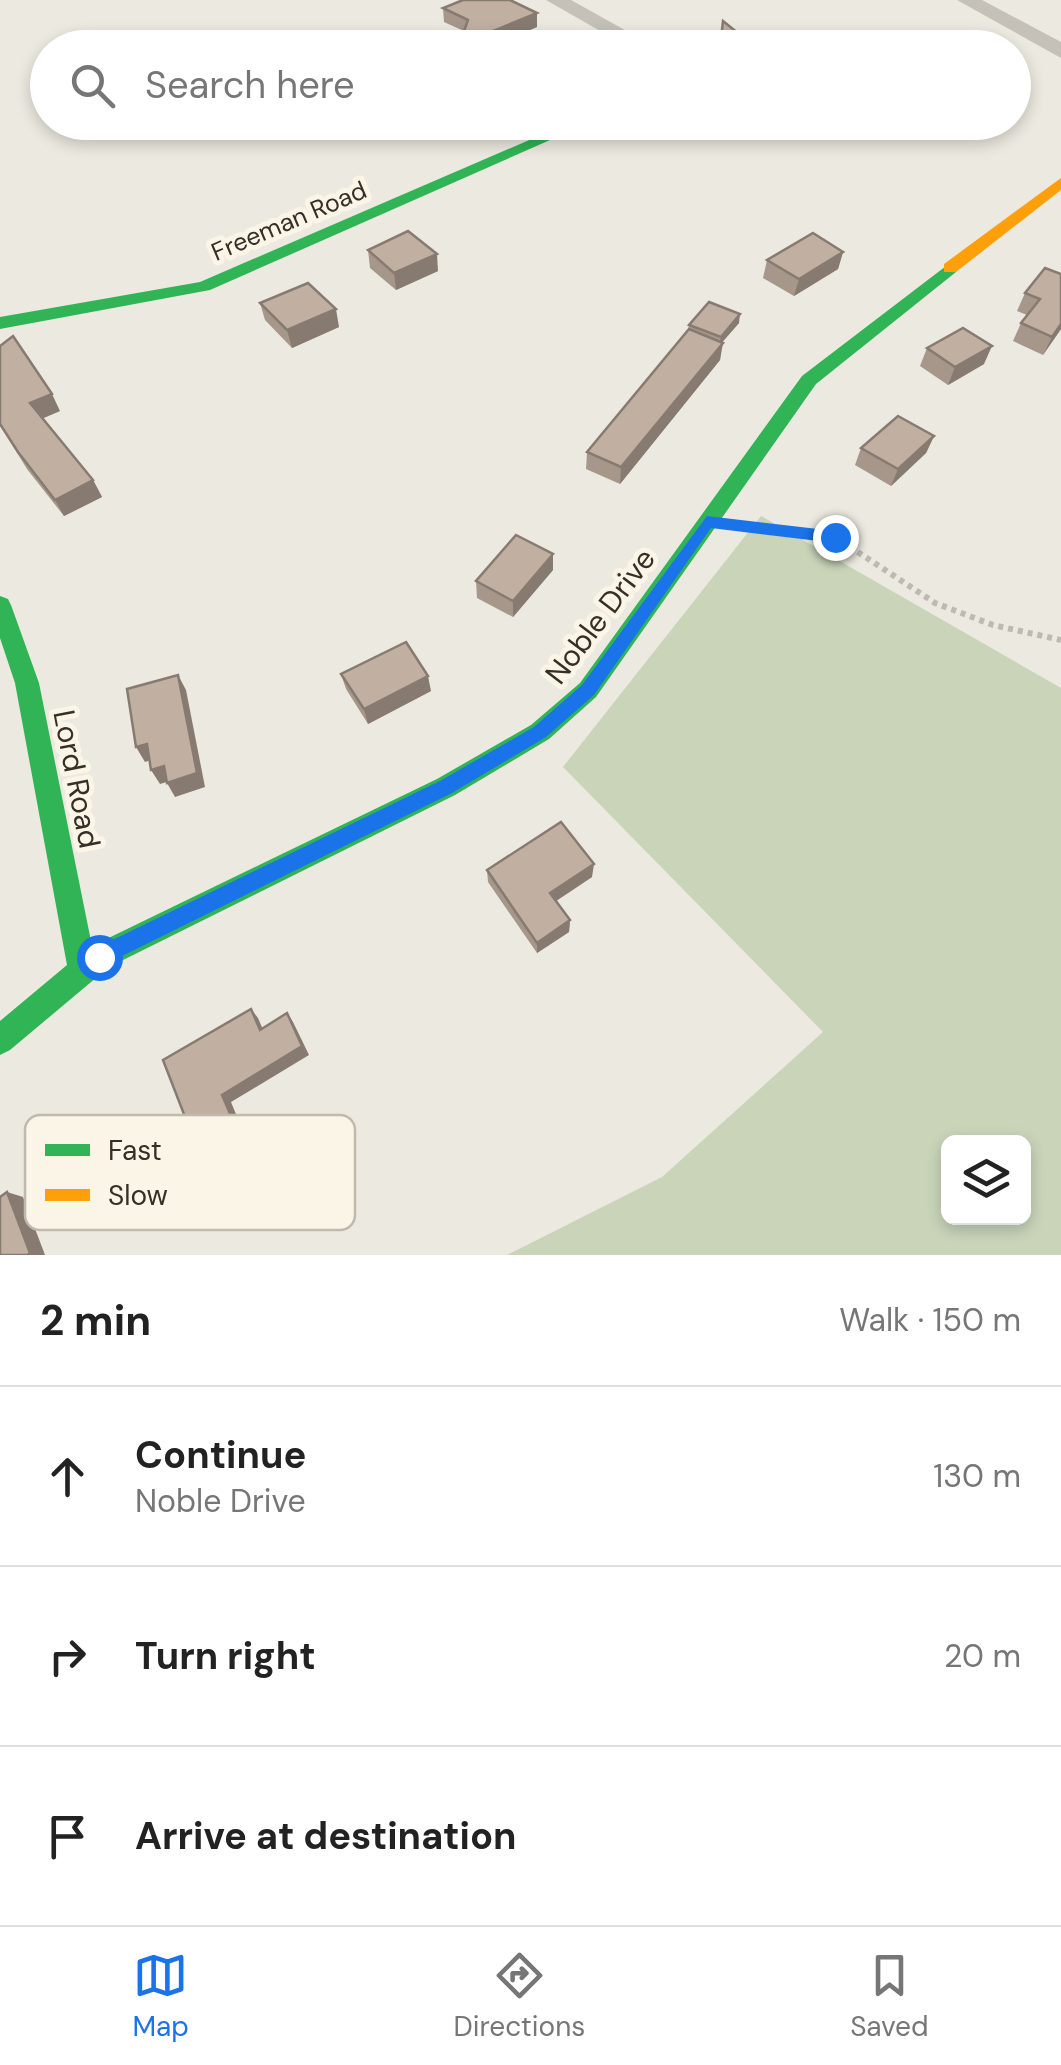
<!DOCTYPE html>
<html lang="en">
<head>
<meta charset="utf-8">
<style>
  body { margin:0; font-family:"DM Sans",sans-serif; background:#f6f6f6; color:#222 }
  .controls { position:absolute; right:30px; bottom:30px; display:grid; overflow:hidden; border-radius:15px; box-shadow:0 5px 15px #0003 }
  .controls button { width:90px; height:90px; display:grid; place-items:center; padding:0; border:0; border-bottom:2px solid #e0e0e0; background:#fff; color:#222; font:50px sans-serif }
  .stop { position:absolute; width:30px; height:30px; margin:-22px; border:8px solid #1a73e8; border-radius:50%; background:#fff }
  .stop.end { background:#1a73e8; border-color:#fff; box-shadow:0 2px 10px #0008 }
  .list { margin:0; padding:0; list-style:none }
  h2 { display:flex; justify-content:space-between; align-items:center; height:130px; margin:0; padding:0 40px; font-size:42px }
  h2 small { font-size:32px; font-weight:400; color:#767676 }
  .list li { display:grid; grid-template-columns:65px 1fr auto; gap:30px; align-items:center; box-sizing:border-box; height:180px; padding:0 40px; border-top:2px solid #e0e0e0 }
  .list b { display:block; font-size:38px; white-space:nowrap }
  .list p { margin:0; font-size:32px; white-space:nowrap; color:#767676 }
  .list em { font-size:32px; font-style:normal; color:#767676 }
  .icon { flex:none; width:55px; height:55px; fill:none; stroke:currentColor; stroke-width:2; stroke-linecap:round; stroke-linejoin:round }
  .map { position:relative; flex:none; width:1061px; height:1255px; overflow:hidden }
  .search { position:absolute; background:#fff; box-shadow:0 5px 15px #0003; left:30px; right:30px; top:30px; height:110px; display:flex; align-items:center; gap:25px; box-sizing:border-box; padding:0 35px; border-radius:55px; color:#767676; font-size:38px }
  .sheet { height:670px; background:#fff }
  nav { display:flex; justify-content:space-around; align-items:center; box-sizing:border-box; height:140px; border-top:2px solid #e0e0e0; background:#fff; font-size:28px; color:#767676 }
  nav a { display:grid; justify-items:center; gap:5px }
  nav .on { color:#1a73e8 }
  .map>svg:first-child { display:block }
  .green { fill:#c9d4b9; fill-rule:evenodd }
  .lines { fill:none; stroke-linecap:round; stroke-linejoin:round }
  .path { stroke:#bfbab1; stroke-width:6; stroke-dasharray:5 5; stroke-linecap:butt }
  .street { fill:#c6c1b8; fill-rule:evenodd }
  .fast { fill:#30b455; fill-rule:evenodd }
  .slow { fill:#ff9f0a; fill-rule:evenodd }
  .wall { fill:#a6978a }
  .shaded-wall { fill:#877b71 }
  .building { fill:#c1b0a1; stroke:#877b71; stroke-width:2.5 }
  .route { fill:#1a73e8 }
  .labels { text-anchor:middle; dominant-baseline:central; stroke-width:10; stroke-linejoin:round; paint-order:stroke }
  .far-street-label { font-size:25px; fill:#362f27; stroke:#faf5e6 }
  .street-label { font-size:30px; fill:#362f27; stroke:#faf5e6 }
  .key { fill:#faf5e6; stroke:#bfbaad; stroke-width:2.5 }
  .key-label { font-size:28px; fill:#362f27 }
</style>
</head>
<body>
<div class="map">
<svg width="1061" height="1255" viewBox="0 0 1061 1255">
  <rect width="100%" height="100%" fill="#ece9e0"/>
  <!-- green -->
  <path class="green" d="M761 516 1061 688V1255H507L662 1177 823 1032 563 767ZM948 1142H1024V1218H948Z"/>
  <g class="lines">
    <!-- path -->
    <polyline class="path" points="753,526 835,537 935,603 993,625 1061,640"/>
    <!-- street -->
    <g class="street">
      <polygon points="546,0 571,0 657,48 630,48"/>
      <polygon points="957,0 982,0 1061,42 1061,58"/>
    </g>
    <!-- fast -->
    <g class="fast">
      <polygon points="571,122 591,122 210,290 0,329 0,317 200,282"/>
      <polygon points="950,263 958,268 956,272 816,384 596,697 549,739 455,795 109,967 10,1050 0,1055 0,1021 67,965 15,683 0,638 0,596 8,599 11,605 39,683 92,946 437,779 531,725 580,683 802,376"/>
    </g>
    <!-- slow -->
    <polygon class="slow" points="1061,178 1061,190 956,272 944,272 944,264"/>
  </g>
  <!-- wall -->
  <g class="wall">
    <polygon points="443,8 537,27 487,48 459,48 464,31 444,22"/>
    <polygon points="368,250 438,271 396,290 370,268"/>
    <polygon points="843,252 838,269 794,296 763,278 767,260"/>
    <polygon points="1061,274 1061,329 1043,355 1013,341 1021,323 1027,315 1017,311 1025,293"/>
    <polygon points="260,303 339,327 292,348 265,320"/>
    <polygon points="739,323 722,342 720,360 620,484 586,469 587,452 688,330 689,325"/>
    <polygon points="927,348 984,364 948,385 920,366"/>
    <polygon points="60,411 43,418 93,480 102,497 64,516 27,469 0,425"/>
    <polygon points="934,436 926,453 891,486 855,465 861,448"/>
    <polygon points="553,554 553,570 513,617 477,598 476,581"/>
    <polygon points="341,674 431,691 368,724 346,689"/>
    <polygon points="487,870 592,877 556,901 570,920 569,932 537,953 488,882"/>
  </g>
  <!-- shaded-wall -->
  <g class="shaded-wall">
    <polygon points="537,13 537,27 487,48 459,48 459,45"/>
    <polygon points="843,252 838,269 794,296 799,279"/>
    <polygon points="437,254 438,271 396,290 394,273"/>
    <polygon points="336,309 339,327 292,348 287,330"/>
    <polygon points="740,314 739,323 719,346 721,337"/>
    <polygon points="1061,324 1061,329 1043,355 1052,337"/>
    <polygon points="723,343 720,360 620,484 621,467"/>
    <polygon points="992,346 984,364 948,385 955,367"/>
    <polygon points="52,394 60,411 39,420 30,403"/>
    <polygon points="934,436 926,453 891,486 898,469"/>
    <polygon points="93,480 102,497 64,516 55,500"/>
    <polygon points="553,554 553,570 513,617 513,601"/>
    <polygon points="178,675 186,690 205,787 175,797 167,783"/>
    <polygon points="428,676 431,691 368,724 364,709"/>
    <polygon points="147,744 156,758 145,762 136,747"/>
    <polygon points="164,766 173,780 160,784 151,770"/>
    <polygon points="594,864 592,877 550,905 550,893"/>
    <polygon points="570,920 569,932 537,953 537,943"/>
    <polygon points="251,1009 258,1018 267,1039 260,1030"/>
    <polygon points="287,1013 293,1022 309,1055 231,1102 245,1136 209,1159 199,1153 222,1095"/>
    <polygon points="7,1192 23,1197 45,1255 27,1255"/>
  </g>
  <!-- building -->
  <g class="building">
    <polygon points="463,0 510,0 537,13 459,45 468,20 443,8"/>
    <polygon points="723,21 749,42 749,48 720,48"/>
    <polygon points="408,231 437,254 394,273 368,250"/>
    <polygon points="813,233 843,252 799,279 767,260"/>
    <polygon points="1045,268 1061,274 1061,324 1052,337 1021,323 1040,299 1025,293"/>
    <polygon points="308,283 336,309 287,330 260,303"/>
    <polygon points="709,302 740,314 721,337 689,325"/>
    <polygon points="963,328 992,346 955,367 927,348"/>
    <polygon points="689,329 723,343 621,467 587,452"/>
    <polygon points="13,336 52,394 30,403 93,480 55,500 18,452 0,424 0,346"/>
    <polygon points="898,416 934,436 898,469 861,448"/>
    <polygon points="516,535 553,554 513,601 476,581"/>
    <polygon points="406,642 428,676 364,709 341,674"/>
    <polygon points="178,675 197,773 167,783 164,766 151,770 147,744 136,747 127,689"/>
    <polygon points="561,822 594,864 550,893 570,920 537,943 487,870"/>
    <polygon points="251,1009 260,1030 287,1013 302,1046 222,1095 237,1130 199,1153 163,1060"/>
    <polygon points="7,1192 30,1253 27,1255 0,1255 0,1197"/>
  </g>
  <!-- route -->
  <polygon class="route" points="707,516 835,531 842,537 835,543 711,528 594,695 546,737 452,793 106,964 92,964 92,950 440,781 534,727 582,685"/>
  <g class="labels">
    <!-- far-street labels -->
    <g class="far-street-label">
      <text transform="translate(289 221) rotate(-23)">Freeman Road</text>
    </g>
    <!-- street labels -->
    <g class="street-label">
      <text transform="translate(600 616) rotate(-53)">Noble Drive</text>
      <text transform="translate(77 779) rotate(79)">Lord Road</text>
    </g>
  </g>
  <!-- legend -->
  <rect x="25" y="1115" width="330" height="115" rx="15" class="key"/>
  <rect x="45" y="1144" width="45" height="12" fill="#30b455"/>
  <rect x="45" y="1189" width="45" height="12" fill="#ff9f0a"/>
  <g class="key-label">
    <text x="108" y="1160">Fast</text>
    <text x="108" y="1205">Slow</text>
  </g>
</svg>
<div class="controls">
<button><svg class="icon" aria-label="layers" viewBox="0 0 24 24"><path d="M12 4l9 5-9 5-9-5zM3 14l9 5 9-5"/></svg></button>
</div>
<div class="stop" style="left:99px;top:957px"></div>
<div class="stop end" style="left:835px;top:537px"></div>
<div class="search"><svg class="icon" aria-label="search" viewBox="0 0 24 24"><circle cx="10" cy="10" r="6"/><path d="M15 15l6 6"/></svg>Search here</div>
</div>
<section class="sheet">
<h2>2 min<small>Walk · 150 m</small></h2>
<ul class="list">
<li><svg class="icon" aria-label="ahead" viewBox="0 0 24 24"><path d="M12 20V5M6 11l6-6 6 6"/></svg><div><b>Continue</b><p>Noble Drive</p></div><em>130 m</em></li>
<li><svg class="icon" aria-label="right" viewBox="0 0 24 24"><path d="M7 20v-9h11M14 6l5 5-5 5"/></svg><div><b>Turn right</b></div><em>20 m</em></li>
<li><svg class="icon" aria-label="arrive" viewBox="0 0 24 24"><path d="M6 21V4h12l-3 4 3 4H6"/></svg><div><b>Arrive at destination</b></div></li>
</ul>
</section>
<nav>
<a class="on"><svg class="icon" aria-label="map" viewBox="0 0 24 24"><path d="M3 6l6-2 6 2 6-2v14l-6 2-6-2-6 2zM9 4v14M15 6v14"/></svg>Map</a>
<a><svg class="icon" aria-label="directions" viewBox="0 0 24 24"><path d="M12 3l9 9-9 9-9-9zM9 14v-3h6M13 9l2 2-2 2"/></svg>Directions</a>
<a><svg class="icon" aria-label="saved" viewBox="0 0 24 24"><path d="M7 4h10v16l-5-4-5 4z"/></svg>Saved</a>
</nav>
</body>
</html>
